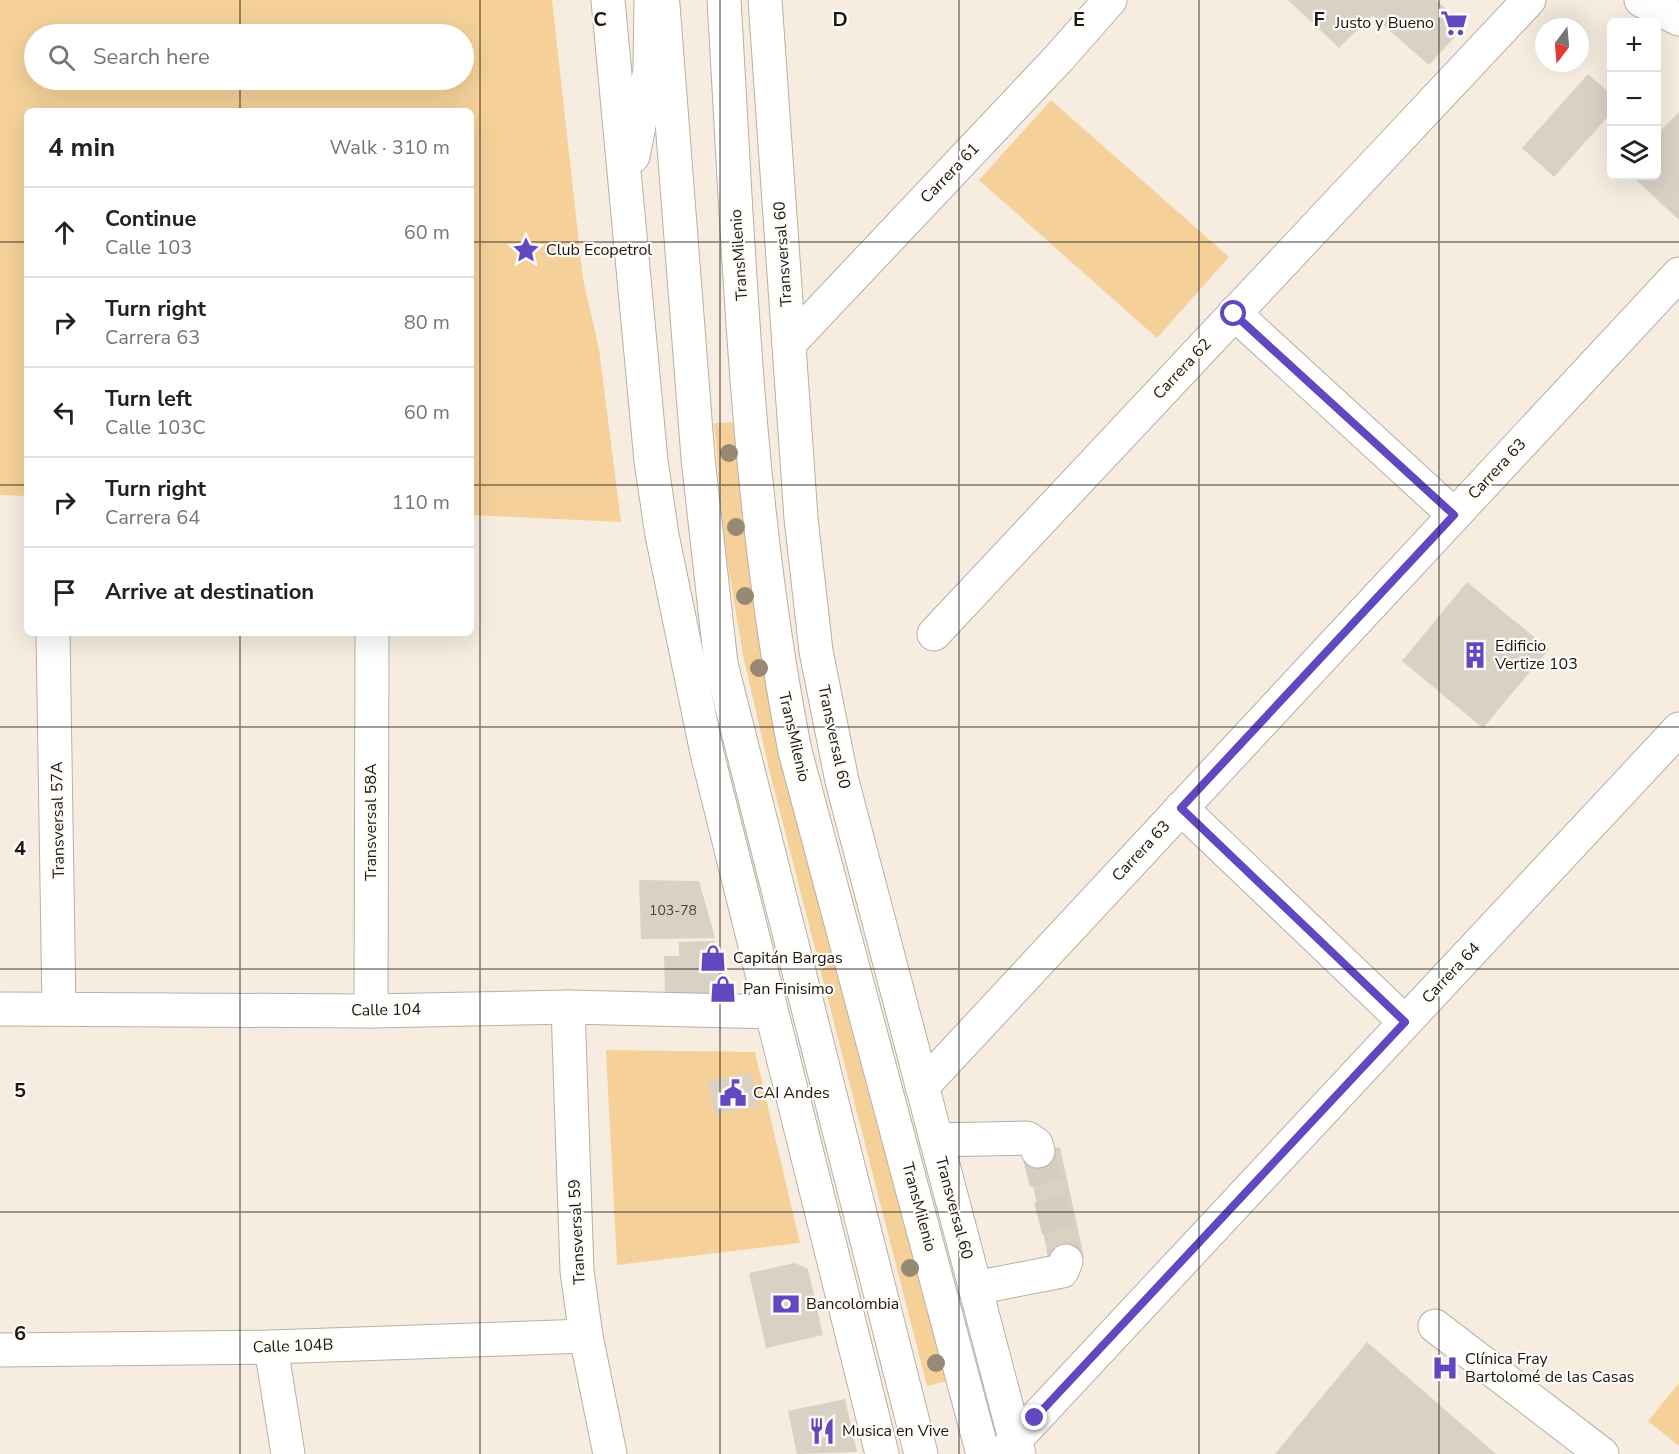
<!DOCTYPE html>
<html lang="en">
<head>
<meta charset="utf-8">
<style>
  body { margin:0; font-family:"Nunito Sans",sans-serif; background:#f6f6f6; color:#222 }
  .controls { position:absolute; right:18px; top:18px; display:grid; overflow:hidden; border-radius:9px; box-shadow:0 6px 24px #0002 }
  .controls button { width:54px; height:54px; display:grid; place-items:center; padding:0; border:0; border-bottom:2px solid #e0e0e0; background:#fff; color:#222; font:30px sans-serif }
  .compass { position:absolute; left:1535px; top:18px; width:54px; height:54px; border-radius:50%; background:#fff; box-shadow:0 6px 24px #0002; rotate:196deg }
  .stop { position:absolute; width:18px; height:18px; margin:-14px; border:4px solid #6148c1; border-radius:50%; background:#fff }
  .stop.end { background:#6148c1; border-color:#fff; box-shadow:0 2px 6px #0008 }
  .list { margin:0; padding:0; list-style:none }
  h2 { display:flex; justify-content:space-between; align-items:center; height:78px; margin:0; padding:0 24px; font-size:26px }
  h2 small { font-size:20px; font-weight:400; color:#767676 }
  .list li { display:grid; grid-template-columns:39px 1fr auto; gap:18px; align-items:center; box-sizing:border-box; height:90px; padding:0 24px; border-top:2px solid #e0e0e0 }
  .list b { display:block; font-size:22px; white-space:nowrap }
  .list p { margin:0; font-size:20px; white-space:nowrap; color:#767676 }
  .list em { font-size:20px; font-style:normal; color:#767676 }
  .icon { flex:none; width:33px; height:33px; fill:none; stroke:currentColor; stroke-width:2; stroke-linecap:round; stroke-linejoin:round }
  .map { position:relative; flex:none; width:1679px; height:1454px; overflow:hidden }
  .search { position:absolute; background:#fff; box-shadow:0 6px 24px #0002; left:24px; top:24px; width:450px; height:66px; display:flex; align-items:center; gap:15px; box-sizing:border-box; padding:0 21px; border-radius:33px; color:#767676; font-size:22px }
  .panel { position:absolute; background:#fff; box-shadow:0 6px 24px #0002; left:24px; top:108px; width:450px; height:528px; border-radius:9px }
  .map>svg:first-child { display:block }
  .green { fill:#f5d199; fill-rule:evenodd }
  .building { fill:#dad1c5 }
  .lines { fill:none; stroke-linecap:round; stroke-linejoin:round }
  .minor-tunnel { stroke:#d5cdc1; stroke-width:33; stroke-dasharray:33 16; stroke-linecap:butt }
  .minor-casing { stroke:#b8b0a4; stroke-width:35 }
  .major-casing { stroke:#b8b0a4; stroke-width:35 }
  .minor { stroke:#fff; stroke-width:33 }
  .major { stroke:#fff; stroke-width:33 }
  .tree { fill:#978973 }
  .route { stroke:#6148c1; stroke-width:8 }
  .grid { fill:none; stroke:#1a1712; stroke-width:1.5; stroke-opacity:0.55 }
  .labels { text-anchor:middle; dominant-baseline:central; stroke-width:4.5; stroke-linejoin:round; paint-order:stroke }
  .number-label { font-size:14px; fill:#4a463f }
  .poi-label { font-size:16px; fill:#1a1712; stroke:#fefbf6; text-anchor:start }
  .street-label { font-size:16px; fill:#1a1712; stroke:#fefbf6 }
  .grid-label { font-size:20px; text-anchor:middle; font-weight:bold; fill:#1a1712; stroke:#fefbf6; stroke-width:4.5; stroke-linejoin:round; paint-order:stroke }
</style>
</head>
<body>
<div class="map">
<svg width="1679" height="1454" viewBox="0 0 1679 1454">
  <rect width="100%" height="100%" fill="#f6ede0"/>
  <!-- green -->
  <g class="green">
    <path d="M0 0H552L583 279 599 349 621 522 471 515V111H27V496L0 495ZM34 34H464V80H34Z"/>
    <polygon points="1051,100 1229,257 1157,338 979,180"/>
    <polygon points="737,422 951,1380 927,1386 769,769 743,655 725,548 714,423"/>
    <polygon points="606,1050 755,1052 800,1243 617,1265"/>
    <polygon points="1679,1383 1679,1446 1648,1421"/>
  </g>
  <!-- building -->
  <g class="building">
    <polygon points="1288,0 1436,0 1465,26 1429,65 1372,15 1339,48"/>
    <polygon points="1588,74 1612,95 1612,112 1554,177 1522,148"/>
    <polygon points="1679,112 1679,220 1632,176 1656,176 1656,135"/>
    <polygon points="1467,582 1549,649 1483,728 1402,661"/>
    <polygon points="639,880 699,881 715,938 641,939"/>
    <polygon points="714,941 731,997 665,998 664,956 679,956 679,942"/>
    <polygon points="752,1073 758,1106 715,1114 708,1081"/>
    <polygon points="1060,1147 1084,1257 1050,1264 1026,1154"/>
    <polygon points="795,1263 808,1269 823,1335 766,1348 749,1273"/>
    <polygon points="1367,1342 1496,1454 1275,1454"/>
    <polygon points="845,1399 857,1452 797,1454 788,1411"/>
  </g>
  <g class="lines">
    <!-- minor-tunnel -->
    <polyline class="minor-tunnel" points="1038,1151 1066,1261"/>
    <defs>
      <g id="minor">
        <path d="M724 0C739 251 746 504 795 751L983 1454"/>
        <polyline points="663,5 698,458 721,664 921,1454"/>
        <polyline points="1234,313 1454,515"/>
        <polyline points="789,344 1059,58 1110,0"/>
        <polyline points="53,633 59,1008"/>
        <polyline points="934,634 1529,0"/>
        <polyline points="1181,808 1405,1022"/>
        <polyline points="568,1007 577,1271 586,1336 610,1454"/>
        <polyline points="0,1009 371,1011 568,1007 771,1012"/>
        <polyline points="371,1011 372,633"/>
        <polyline points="922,1087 1679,274"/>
        <polyline points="936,1140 1027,1138 1036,1144 1038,1151"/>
        <polyline points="975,1288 1062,1271 1066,1261"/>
        <polyline points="1435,1326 1602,1454"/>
        <polyline points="271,1347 288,1454"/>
        <polyline points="0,1350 271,1347 586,1336"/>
        <polyline points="1002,1454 1679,729"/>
      </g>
      <g id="major">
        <polyline points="608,0 651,461 662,535 707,753 882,1454"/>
        <polyline points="765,0 801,518 816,651 842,781 1019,1454"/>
        <polyline points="1641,0 1679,19"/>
        <polyline points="633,156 650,70 651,0"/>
      </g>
    </defs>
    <!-- minor casing -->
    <use href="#minor" class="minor-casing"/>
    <!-- major casing -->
    <use href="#major" class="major-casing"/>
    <!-- minor -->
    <use href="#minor" class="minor"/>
    <!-- major -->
    <use href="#major" class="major"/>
  </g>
  <!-- trees -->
  <g class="tree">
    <circle cx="729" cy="453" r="9"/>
    <circle cx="736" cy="527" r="9"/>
    <circle cx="745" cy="596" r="9"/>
    <circle cx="759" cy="668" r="9"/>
    <circle cx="910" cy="1268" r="9"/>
    <circle cx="936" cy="1363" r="9"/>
  </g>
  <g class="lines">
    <!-- route -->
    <polyline class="route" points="1035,1418 1405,1022 1181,808 1454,515 1234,314"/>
  </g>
  <!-- grid -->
  <path class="grid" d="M240 0V34M480 0V1454M720 0V1454M959 0V1454M1199 0V1454M1439 0V1454M240 80V111M0 242H27M471 242H1679M0 485H27M471 485H1679M240 633V1454M0 727H1679M0 969H1679M0 1212H1679"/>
  <!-- icons -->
  <defs>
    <symbol id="supermarket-bare" viewBox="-9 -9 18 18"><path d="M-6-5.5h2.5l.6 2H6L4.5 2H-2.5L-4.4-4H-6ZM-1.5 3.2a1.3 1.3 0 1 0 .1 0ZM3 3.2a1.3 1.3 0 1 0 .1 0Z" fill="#6148c1" stroke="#fefbf6" stroke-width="2.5" paint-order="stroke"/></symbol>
    <symbol id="sight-bare" viewBox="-9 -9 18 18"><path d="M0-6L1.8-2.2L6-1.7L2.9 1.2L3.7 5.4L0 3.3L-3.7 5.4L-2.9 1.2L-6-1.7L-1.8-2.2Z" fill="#6148c1" stroke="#fefbf6" stroke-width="2.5" paint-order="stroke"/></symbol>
    <symbol id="building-bare" viewBox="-9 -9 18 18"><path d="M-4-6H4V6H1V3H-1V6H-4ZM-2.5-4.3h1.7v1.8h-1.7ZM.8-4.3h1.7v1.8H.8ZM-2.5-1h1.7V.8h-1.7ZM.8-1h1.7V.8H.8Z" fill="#6148c1" stroke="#fefbf6" stroke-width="2.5" paint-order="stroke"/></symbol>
    <symbol id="shop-bare" viewBox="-9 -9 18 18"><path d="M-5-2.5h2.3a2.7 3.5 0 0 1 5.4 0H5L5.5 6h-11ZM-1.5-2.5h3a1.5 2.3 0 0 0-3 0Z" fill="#6148c1" stroke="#fefbf6" stroke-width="2.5" paint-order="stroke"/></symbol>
    <symbol id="civic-bare" viewBox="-9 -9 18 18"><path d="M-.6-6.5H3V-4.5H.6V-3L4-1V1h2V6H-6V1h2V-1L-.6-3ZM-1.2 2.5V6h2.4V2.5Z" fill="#6148c1" stroke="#fefbf6" stroke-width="2.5" paint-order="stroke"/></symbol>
    <symbol id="bank-bare" viewBox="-9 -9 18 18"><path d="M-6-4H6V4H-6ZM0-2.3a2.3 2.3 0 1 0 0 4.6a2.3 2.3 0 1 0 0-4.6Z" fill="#6148c1" stroke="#fefbf6" stroke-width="2.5" paint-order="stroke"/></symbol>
    <symbol id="hospital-bare" viewBox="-9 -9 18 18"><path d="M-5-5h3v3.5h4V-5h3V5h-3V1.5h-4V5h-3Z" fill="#6148c1" stroke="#fefbf6" stroke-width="2.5" paint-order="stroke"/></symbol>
    <symbol id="restaurant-bare" viewBox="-9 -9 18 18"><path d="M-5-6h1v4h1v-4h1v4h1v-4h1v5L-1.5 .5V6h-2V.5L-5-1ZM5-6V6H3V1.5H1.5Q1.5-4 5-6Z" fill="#6148c1" stroke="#fefbf6" stroke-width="2.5" paint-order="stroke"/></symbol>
  </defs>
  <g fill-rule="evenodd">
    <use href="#supermarket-bare" x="1435" y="4" width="38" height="38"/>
    <use href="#sight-bare" x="507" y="231" width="38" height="38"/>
    <use href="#building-bare" x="1456" y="636" width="38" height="38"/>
    <use href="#shop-bare" x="694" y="939" width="38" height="38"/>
    <use href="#shop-bare" x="704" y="970" width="38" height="38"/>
    <use href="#civic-bare" x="714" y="1074" width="38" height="38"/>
    <use href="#bank-bare" x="767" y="1285" width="38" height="38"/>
    <use href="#hospital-bare" x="1426" y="1349" width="38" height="38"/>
    <use href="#restaurant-bare" x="803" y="1412" width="38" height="38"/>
  </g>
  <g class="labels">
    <!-- number labels -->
    <g class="number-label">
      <text x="673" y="910">103-78</text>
    </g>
    <!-- poi labels -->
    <g class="poi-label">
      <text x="1434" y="23" text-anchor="end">Justo y Bueno</text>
      <text x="546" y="250">Club Ecopetrol</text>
      <text x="1495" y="646">Edificio<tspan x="1495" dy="18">Vertize 103</tspan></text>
      <text x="733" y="958">Capitán Bargas</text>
      <text x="743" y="989">Pan Finisimo</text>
      <text x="753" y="1093">CAI Andes</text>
      <text x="806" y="1304">Bancolombia</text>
      <text x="1465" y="1359">Clínica Fray<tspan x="1465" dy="18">Bartolomé de las Casas</tspan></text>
      <text x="842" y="1431">Musica en Vive</text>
    </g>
    <!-- street labels -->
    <g class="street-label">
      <text transform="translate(950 173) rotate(-46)">Carrera 61</text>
      <text transform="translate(783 254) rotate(-94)">Transversal 60</text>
      <text transform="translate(739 255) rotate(-94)">TransMilenio</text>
      <text transform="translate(1182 369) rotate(-47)">Carrera 62</text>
      <text transform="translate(1497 469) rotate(-47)">Carrera 63</text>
      <text transform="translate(794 737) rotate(77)">TransMilenio</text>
      <text transform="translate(834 737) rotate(78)">Transversal 60</text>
      <text transform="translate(58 820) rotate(-91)">Transversal 57A</text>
      <text transform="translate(371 822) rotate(-90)">Transversal 58A</text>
      <text transform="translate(1141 851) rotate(-47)">Carrera 63</text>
      <text transform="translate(1451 973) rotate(-47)">Carrera 64</text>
      <text transform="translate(386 1010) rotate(-1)">Calle 104</text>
      <text transform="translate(919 1207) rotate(75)">TransMilenio</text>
      <text transform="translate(954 1208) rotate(75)">Transversal 60</text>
      <text transform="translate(577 1232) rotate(-93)">Transversal 59</text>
      <text transform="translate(293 1346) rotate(-2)">Calle 104B</text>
    </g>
  </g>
  <g class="grid-label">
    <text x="600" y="26">C</text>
    <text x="840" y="26">D</text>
    <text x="1079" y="26">E</text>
    <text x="1319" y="26">F</text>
    <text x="20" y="855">4</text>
    <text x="20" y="1097">5</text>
    <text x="20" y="1340">6</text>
  </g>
</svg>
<div class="controls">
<button>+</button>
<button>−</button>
<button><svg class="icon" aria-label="layers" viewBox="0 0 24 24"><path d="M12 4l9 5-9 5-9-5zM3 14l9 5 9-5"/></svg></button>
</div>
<svg class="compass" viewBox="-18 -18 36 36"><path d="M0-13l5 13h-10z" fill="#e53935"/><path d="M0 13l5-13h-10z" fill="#767676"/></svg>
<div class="stop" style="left:1234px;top:314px"></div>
<div class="stop end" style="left:1035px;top:1418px"></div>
<div class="search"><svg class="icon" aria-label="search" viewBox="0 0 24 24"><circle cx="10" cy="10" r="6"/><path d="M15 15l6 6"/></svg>Search here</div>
<section class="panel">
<h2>4 min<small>Walk · 310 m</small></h2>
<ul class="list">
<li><svg class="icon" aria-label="ahead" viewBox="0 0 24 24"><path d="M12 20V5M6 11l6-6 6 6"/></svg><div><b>Continue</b><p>Calle 103</p></div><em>60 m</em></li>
<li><svg class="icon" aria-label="right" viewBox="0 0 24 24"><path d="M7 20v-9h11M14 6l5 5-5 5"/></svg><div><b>Turn right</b><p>Carrera 63</p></div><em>80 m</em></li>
<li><svg class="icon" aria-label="left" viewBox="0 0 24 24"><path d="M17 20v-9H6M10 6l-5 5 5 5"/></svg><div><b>Turn left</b><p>Calle 103C</p></div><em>60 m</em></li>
<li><svg class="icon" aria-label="right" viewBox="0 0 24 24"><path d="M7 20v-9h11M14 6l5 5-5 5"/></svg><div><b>Turn right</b><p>Carrera 64</p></div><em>110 m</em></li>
<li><svg class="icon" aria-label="arrive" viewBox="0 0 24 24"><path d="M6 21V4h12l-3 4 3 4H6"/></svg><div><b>Arrive at destination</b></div></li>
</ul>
</section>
</div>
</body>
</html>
